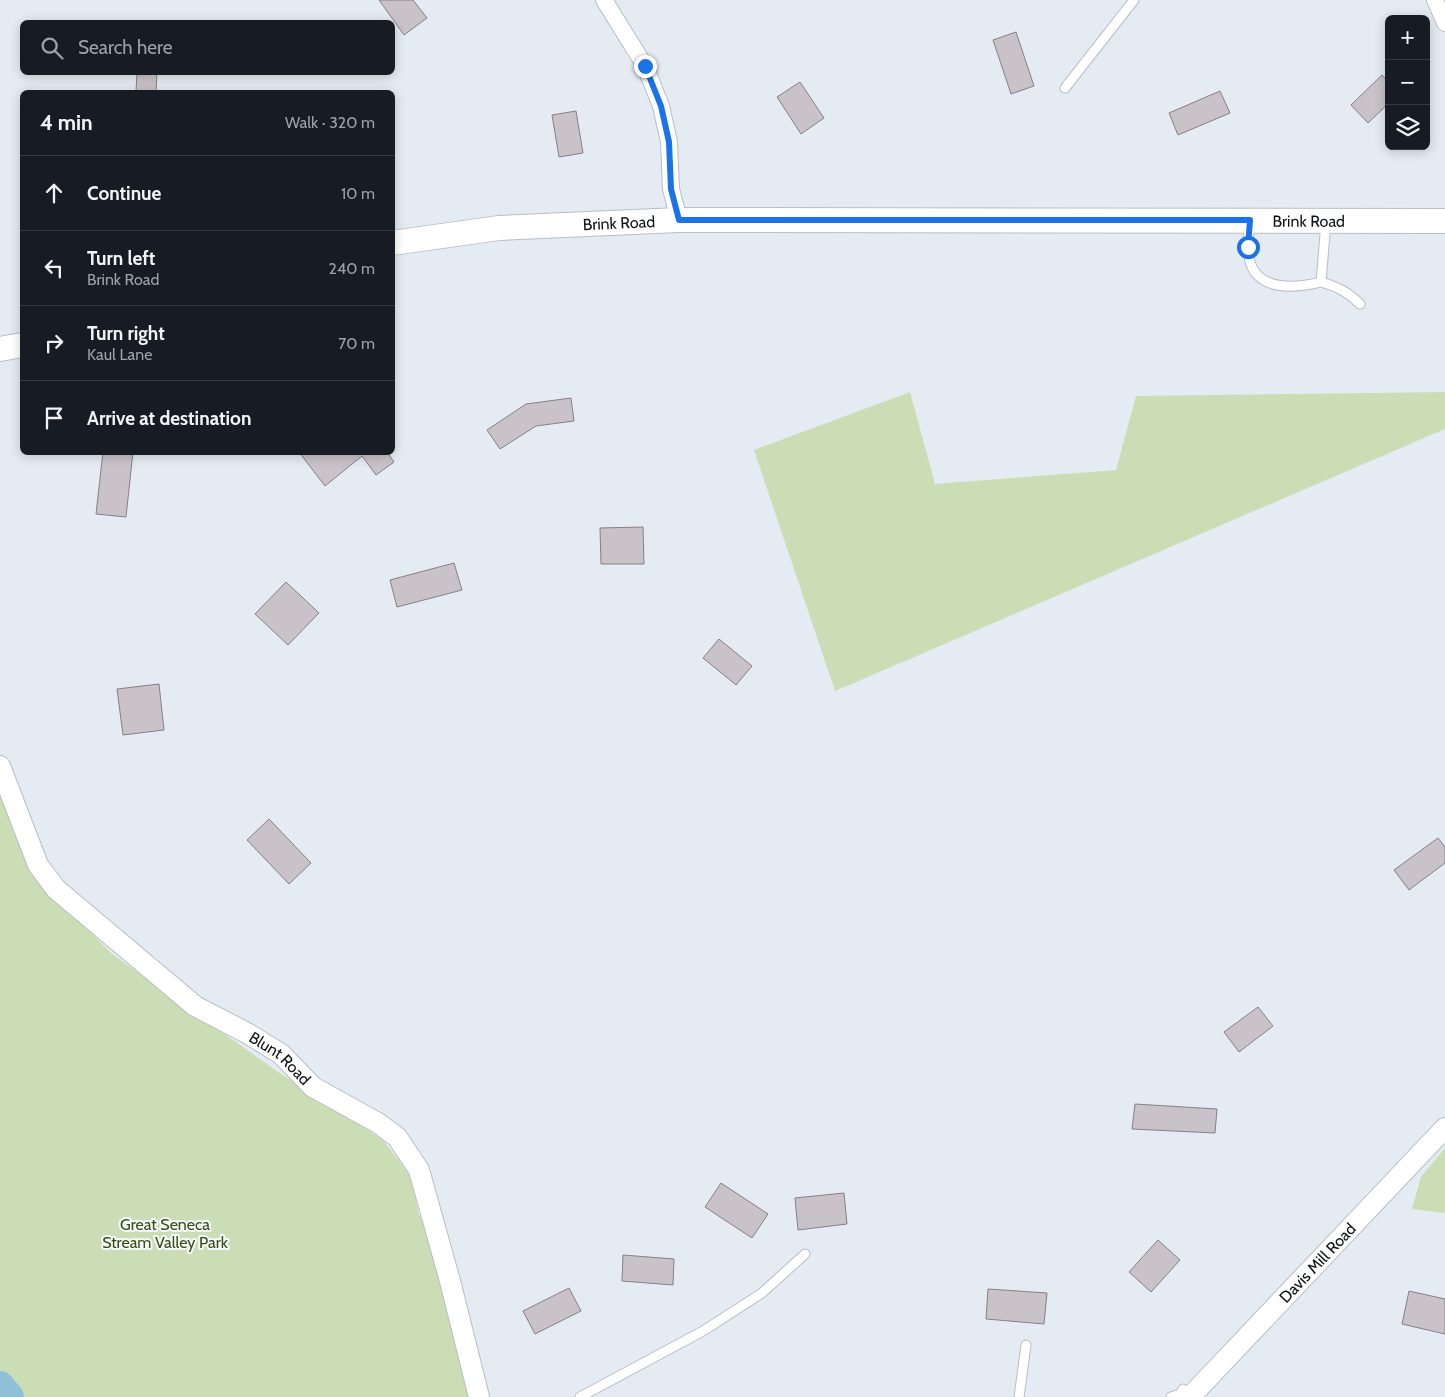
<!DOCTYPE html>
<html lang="en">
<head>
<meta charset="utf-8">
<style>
  body { margin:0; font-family:Cabin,sans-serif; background:#242831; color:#f1f3f6 }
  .controls { position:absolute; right:15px; top:15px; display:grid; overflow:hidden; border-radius:8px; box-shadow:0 2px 12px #0003 }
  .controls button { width:45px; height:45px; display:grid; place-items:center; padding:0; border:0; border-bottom:1px solid #363941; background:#171b24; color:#f1f3f6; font:25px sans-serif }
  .stop { position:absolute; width:15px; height:15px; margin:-11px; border:4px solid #1a73e8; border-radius:50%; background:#fff }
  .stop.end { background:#1a73e8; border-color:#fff; box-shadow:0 1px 5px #0008 }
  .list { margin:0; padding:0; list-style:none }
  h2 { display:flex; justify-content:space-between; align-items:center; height:65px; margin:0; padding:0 20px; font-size:21px }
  h2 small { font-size:16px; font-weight:400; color:#9ea1a6 }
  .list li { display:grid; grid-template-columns:32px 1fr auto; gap:15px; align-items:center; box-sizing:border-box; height:75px; padding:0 20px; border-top:1px solid #363941 }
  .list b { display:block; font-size:19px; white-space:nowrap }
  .list p { margin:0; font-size:16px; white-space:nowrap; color:#9ea1a6 }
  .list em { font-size:16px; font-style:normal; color:#9ea1a6 }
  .icon { flex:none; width:28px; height:28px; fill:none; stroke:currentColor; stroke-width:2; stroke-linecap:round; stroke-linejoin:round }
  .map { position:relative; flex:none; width:1445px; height:1397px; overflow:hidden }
  .search { position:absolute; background:#171b24; box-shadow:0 2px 12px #0003; left:20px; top:20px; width:375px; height:55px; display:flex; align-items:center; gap:12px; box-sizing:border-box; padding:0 18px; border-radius:8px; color:#9ea1a6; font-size:19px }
  .panel { position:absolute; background:#171b24; box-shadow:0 2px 12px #0003; left:20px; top:90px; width:375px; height:365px; border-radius:8px }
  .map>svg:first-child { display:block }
  .green { fill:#cbddb4 }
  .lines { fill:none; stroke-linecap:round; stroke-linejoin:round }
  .river { stroke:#90bfd8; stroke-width:28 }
  .building { fill:#c9c2c8; stroke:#868085 }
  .service-casing { stroke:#b8bec5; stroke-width:11 }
  .minor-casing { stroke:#b8bec5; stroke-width:18 }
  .tertiary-casing { stroke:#b8bec5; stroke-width:22 }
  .secondary-casing { stroke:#b8bec5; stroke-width:26 }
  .service { stroke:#fff; stroke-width:9 }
  .minor { stroke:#fff; stroke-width:16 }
  .tertiary { stroke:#fff; stroke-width:20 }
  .secondary { stroke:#fff; stroke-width:24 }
  .route { stroke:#1a73e8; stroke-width:6 }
  .labels { text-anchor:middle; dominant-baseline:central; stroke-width:4; stroke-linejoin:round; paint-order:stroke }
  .street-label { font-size:16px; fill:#101214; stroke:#f4f9fe }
  .park-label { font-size:16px; fill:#374d0d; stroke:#f4f9fe }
</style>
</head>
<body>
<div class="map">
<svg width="1445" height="1397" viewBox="0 0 1445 1397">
  <rect width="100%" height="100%" fill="#e5ebf2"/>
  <!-- green -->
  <g class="green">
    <polygon points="910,392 935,484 1116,470 1136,396 1445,392 1445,429 835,691 754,450"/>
    <polygon points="0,787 34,876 112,954 278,1072 383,1140 411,1177 419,1215 428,1221 473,1397 0,1397"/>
    <polygon points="1445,1148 1445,1213 1412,1209 1421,1177"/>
  </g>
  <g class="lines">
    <!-- river -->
    <polyline class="river" points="0,1385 10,1397"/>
  </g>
  <!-- building -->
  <g class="building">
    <polygon points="379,0 413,0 427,18 404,35"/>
    <polygon points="1016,32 1034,86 1011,94 993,40"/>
    <polygon points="137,72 157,72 156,92 136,92"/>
    <polygon points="1382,75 1389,83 1389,103 1368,123 1351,105"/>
    <polygon points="800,82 824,118 801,134 777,97"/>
    <polygon points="1220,91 1230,113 1178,135 1169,113"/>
    <polygon points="576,111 583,153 559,157 552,115"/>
    <polygon points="571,398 574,421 536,426 500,449 487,430 526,404"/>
    <polygon points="103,452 133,452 126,517 96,514"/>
    <polygon points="299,452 387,452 394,462 376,475 362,456 325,486"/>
    <polygon points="643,527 644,564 601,564 600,528"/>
    <polygon points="454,563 462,590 397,607 390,580"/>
    <polygon points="286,582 319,613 288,645 255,614"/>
    <polygon points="719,639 752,666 736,685 703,658"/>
    <polygon points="159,684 164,730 123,735 117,689"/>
    <polygon points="269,819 311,863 289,884 247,840"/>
    <polygon points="1438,838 1445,847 1445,863 1409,890 1394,870"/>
    <polygon points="1258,1007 1273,1026 1239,1052 1224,1032"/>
    <polygon points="1135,1104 1217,1109 1215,1133 1132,1129"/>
    <polygon points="721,1183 768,1214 752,1238 705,1207"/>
    <polygon points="844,1193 847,1224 798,1230 795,1198"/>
    <polygon points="1158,1240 1180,1260 1151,1292 1129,1272"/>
    <polygon points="623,1255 674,1259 673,1285 622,1281"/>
    <polygon points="569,1288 581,1311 535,1334 523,1311"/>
    <polygon points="988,1289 1047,1293 1044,1324 986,1319"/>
    <polygon points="1409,1291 1445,1299 1445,1334 1402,1324"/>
  </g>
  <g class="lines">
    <defs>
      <g id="service">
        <polyline points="1065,88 1134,0"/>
        <path d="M1249 222C1249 235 1247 249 1250 262 1259 292 1297 288 1321 282L1326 222"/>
        <path d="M1321 282C1338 287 1348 292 1360 304"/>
        <polyline points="580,1397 703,1331 762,1293 805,1254"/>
        <polyline points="1019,1397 1026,1345"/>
        <polyline points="1171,1397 1180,1394 1183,1389 1191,1395"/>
      </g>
      <g id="minor">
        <polyline points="604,0 645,66 661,106 669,142 671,189 679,220"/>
        <polyline points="1435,0 1445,23"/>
      </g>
      <g id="tertiary">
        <path id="s1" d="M0 766 38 865 56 889 195 1006 247 1033 281 1054 313 1087 378 1123 397 1137 419 1170 450 1281 479 1397"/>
        <path id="s2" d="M1190 1397 1445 1128"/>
      </g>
      <g id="secondary">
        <path id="s3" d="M392 243 499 228 679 220 1445 221"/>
        <polyline points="0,349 22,345"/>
      </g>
    </defs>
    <!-- service casing -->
    <use href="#service" class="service-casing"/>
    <!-- minor casing -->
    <use href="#minor" class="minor-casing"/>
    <!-- tertiary casing -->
    <use href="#tertiary" class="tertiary-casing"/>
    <!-- secondary casing -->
    <use href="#secondary" class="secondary-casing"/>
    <!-- service -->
    <use href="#service" class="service"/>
    <!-- minor -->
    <use href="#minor" class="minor"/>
    <!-- tertiary -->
    <use href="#tertiary" class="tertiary"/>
    <!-- secondary -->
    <use href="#secondary" class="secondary"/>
  </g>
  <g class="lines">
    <!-- route -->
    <polyline class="route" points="645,66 661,106 669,142 671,189 679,220 1250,220 1248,247"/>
  </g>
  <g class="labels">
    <!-- street labels -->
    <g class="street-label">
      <text stroke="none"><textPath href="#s3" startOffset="918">Brink Road</textPath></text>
      <text stroke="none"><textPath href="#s3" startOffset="228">Brink Road</textPath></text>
      <text stroke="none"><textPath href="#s1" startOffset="418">Blunt Road</textPath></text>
      <text stroke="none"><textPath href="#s2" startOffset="185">Davis Mill Road</textPath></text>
    </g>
    <!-- park labels -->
    <g class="park-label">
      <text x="165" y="1224">Great Seneca<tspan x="165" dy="18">Stream Valley Park</tspan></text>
    </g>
  </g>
</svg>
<div class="controls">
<button>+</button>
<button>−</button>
<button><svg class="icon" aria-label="layers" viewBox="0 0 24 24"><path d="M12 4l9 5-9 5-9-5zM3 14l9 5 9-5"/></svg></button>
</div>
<div class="stop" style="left:1248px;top:247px"></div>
<div class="stop end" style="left:645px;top:66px"></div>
<div class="search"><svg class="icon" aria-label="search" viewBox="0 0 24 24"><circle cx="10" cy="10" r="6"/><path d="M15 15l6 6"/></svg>Search here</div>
<section class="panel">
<h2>4 min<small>Walk · 320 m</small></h2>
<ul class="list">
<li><svg class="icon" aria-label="ahead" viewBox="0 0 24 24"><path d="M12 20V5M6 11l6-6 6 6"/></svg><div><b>Continue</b></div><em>10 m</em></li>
<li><svg class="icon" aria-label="left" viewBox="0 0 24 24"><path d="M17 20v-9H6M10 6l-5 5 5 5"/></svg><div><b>Turn left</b><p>Brink Road</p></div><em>240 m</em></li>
<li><svg class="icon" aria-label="right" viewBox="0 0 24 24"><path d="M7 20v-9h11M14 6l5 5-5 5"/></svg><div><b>Turn right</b><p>Kaul Lane</p></div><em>70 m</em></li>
<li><svg class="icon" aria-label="arrive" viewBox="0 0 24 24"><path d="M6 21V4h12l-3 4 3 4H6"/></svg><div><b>Arrive at destination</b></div></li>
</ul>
</section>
</div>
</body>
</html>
